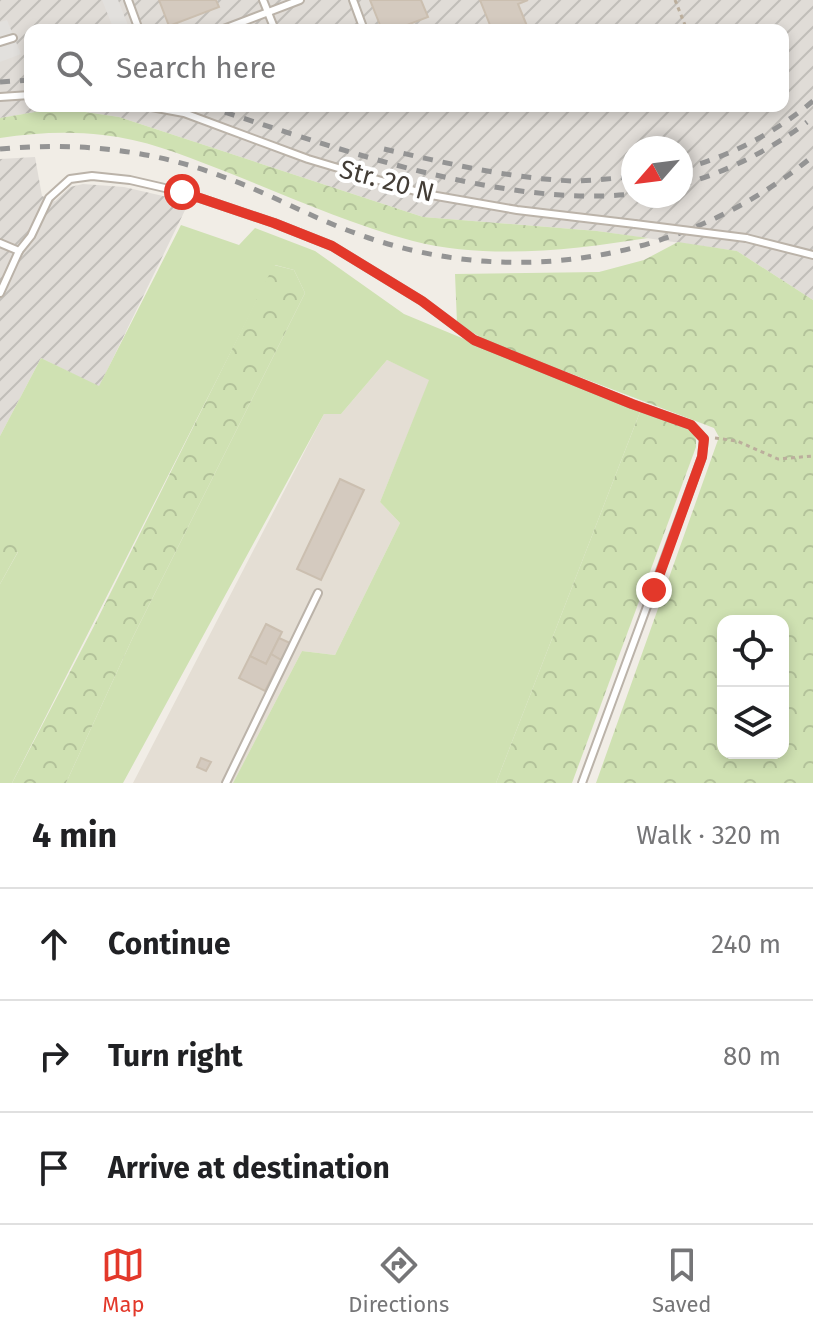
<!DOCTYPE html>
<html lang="en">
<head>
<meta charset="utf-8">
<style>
  body { margin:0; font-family:"Fira Sans",sans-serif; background:#f6f6f6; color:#202124 }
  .controls { position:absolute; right:24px; bottom:24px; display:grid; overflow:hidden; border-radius:16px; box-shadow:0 4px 12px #0003 }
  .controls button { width:72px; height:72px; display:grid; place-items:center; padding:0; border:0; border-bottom:2px solid #e0e0e0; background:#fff; color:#202124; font:40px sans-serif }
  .compass { position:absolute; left:621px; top:136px; width:72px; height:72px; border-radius:50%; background:#fff; box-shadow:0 4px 12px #0003; rotate:242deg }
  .stop { position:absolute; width:24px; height:24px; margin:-18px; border:6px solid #e3382a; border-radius:50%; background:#fff }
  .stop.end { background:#e3382a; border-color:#fff; box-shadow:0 2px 8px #0008 }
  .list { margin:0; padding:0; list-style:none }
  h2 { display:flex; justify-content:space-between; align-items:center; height:104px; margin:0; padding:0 32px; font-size:34px }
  h2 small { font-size:26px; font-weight:400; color:#757577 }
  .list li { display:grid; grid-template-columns:52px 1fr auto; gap:24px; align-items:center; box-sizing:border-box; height:112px; padding:0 32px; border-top:2px solid #e0e0e0 }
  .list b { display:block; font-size:30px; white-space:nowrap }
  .list em { font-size:26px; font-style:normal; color:#757577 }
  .icon { flex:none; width:44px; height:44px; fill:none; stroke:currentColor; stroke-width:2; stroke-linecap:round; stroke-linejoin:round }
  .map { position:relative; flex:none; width:813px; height:783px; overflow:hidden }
  .search { position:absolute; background:#fff; box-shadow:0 4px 12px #0003; left:24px; right:24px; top:24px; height:88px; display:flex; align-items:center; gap:20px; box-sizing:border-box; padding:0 28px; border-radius:16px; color:#757577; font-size:30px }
  .sheet { height:440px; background:#fff }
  nav { display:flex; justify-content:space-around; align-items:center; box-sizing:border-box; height:112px; border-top:2px solid #e0e0e0; background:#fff; font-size:22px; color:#757577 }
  nav a { display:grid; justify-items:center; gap:4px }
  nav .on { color:#e3382a }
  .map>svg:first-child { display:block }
  .residential { fill:#e4ded4 }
  .industrial { fill:url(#industrial-furrows); fill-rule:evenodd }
  .grass { fill:#cfe1b2 }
  .forest { fill:url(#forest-crowns); fill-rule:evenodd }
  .parking { fill:#e2e0dd }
  .building { fill:#d4cabf; stroke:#cbbfb0; stroke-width:2 }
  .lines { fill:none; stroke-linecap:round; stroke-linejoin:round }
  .lane-casing { stroke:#bbb3a9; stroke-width:10 }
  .path { stroke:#bbae9c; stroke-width:3; stroke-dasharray:4 4; stroke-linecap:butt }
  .lane { stroke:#fff; stroke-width:6 }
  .rail { stroke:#949494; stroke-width:5; stroke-dasharray:10 10; stroke-linecap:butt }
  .lane-bridge-casing { stroke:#bbb3a9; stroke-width:10; stroke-linecap:butt }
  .lane-bridge { stroke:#fff; stroke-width:6 }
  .route { stroke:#e3382a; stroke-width:10 }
  .labels { text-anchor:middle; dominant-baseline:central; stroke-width:8; stroke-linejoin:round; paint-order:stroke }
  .street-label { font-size:26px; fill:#433d36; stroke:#fff }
</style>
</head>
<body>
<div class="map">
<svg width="813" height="783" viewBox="0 0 813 783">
  <defs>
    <pattern id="industrial-furrows" width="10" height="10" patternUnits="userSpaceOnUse" patternTransform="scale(2)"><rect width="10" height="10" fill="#e0dcd7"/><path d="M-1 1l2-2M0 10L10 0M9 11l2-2" fill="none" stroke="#c1beb9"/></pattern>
    <pattern id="forest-crowns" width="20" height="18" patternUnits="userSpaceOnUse" patternTransform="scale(2)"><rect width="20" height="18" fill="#cfe1b2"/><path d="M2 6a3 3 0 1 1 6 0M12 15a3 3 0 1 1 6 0" fill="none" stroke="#b3c29a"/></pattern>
  </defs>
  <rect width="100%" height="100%" fill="#f1ede6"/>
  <!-- residential -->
  <polygon class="residential" points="387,360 430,379 380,502 400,523 335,655 302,651 233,783 133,783 324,414 341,414"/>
  <!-- industrial -->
  <g class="industrial">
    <path d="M0 0H813V300L737 251 597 231 423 217 119 117 59 108 0 118ZM30 30H783V106H30ZM633 148H681V196H633Z"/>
    <polygon points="35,157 42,196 55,201 70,187 83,184 124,187 189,202 99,387 41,358 0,436 0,159"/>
  </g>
  <!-- grass -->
  <polygon class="grass" points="181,225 239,245 255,228 315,251 404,314 640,412 496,783 233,783 302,651 335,655 400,523 380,502 429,380 387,360 341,414 324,414 123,783 66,783 133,637 305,293 294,270 275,265 12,783 0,783 0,584 18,552 0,536 0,436 41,358 99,386"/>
  <!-- forest -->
  <g class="forest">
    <path d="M58 108 119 117 423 217 597 231 648 238C572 250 488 260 413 241 346 223 283 194 219 169 181 154 143 139 103 135 68 131 34 133 0 138V118Z"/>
    <path d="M678 242 737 251 813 300V783H596L719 437 714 428 490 343 457 323 455 274 599 272 644 260ZM783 621V753H723V621Z"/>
    <polygon points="274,265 294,270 305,293 133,637 66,783 12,783 94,626"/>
    <polygon points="640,412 691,430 696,439 696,447 572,783 496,783"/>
    <polygon points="0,533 20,548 0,584"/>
  </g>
  <!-- parking -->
  <g class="parking">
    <polygon points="102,0 118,0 130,30 114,30"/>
    <polygon points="7,20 21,54 0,62 0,22"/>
  </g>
  <!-- building -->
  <g class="building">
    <polygon points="159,0 216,0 219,7 169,26"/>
    <polygon points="370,0 421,0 428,17 394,30 382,30"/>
    <polygon points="480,0 528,0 518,4 527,26 515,30 492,30"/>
    <polygon points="340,479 364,490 321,580 297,569"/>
    <polygon points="266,624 282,632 266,664 250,656"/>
    <polygon points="279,638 290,643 281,660 271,654"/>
    <polygon points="271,654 281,660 265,691 239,678 250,656 266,664"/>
    <polygon points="201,758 211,762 206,771 197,767"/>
  </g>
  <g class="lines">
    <defs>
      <g id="lane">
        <polyline points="128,0 139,30"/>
        <polyline points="263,0 275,30"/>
        <polyline points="353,0 364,30"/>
        <polyline points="221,30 300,0"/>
        <polyline points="0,42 13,38"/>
        <polyline points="0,97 30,95"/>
        <polyline points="146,106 184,113 308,159 425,194 517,210 635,224"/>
        <polyline points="746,238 813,255"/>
        <polyline points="0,243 19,251"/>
        <polyline points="0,293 19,251 31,236 49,198 70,179 92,176 130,180 182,192 274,223 332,246 422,301 474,340 632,404 691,425 704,439 702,457 582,783"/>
        <polyline points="226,783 318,593"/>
      </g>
    </defs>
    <!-- lane casing -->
    <use href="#lane" class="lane-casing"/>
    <!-- path -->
    <g class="path">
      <polyline points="675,0 687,30"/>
      <polyline points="715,438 737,441 778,459 813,456"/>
    </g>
    <!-- lane -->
    <use href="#lane" class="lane"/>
    <!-- rail -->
    <g class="rail">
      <polyline points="0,82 30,80"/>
      <path d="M206 106C333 147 501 208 633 194"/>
      <path d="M0 149C75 142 150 149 221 176 267 192 310 217 355 233 511 291 685 262 813 156"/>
      <path d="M384 149C446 163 508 178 572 181 592 181 613 178 633 177"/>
      <path d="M681 169C729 157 775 133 813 101"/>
      <path d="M681 185C726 172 769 151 807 122"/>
    </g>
    <defs>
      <polyline id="lane-bridge" points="635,224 746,238"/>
    </defs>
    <!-- lane-bridge casing -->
    <use href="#lane-bridge" class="lane-bridge-casing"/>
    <!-- lane-bridge -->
    <use href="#lane-bridge" class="lane-bridge"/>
  </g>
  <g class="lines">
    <!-- route -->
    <polyline class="route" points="182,192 274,223 332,246 422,301 474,340 632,404 691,425 704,439 702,457 654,590"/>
  </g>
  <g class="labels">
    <!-- street labels -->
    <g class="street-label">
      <text transform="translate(387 181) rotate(15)">Str. 20 N</text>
    </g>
  </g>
</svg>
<div class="controls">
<button><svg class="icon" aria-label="locate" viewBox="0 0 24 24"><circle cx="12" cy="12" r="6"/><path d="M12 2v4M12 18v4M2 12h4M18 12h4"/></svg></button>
<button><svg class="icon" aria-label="layers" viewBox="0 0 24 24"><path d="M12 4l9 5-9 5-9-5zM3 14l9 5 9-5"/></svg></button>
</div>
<svg class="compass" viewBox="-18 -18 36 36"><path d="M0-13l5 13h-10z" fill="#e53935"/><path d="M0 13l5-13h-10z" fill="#757577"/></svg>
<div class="stop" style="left:182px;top:192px"></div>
<div class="stop end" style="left:654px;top:590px"></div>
<div class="search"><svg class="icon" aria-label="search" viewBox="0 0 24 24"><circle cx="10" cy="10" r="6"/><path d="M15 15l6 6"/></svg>Search here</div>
</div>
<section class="sheet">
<h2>4 min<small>Walk · 320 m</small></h2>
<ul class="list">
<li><svg class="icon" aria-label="ahead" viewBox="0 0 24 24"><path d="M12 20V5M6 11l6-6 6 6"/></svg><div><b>Continue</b></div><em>240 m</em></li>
<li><svg class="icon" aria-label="right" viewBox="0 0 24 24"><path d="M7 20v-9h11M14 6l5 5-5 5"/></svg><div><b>Turn right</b></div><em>80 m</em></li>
<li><svg class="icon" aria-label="arrive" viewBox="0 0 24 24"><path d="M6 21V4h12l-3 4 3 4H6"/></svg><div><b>Arrive at destination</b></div></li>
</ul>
</section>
<nav>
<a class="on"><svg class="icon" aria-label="map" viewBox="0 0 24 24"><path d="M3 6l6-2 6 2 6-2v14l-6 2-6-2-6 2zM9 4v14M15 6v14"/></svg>Map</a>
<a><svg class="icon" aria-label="directions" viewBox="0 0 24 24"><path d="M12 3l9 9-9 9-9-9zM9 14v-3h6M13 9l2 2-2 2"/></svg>Directions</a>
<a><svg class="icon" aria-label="saved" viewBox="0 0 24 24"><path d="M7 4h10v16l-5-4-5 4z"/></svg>Saved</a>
</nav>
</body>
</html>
